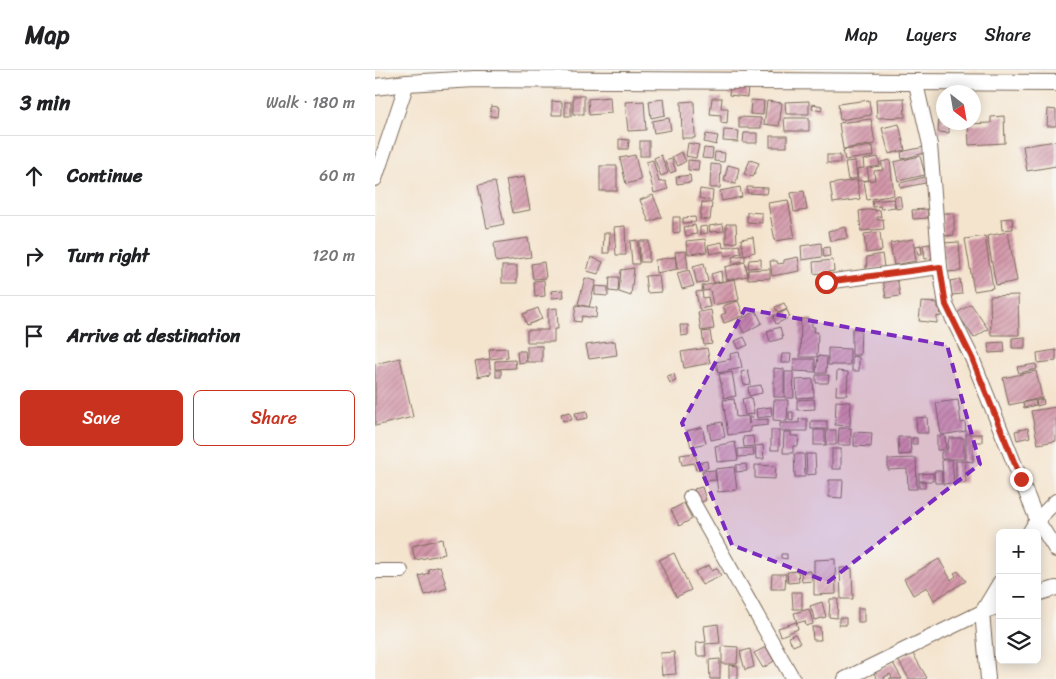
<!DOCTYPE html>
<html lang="en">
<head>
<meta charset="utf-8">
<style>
  body { margin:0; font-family:Sriracha,sans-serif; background:#f2f2f2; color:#202124 }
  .controls { position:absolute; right:15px; bottom:15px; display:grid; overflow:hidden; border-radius:8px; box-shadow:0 2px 12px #0003 }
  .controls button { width:45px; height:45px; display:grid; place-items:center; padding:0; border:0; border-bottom:1px solid #e0e0e0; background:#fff; color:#202124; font:25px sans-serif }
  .compass { position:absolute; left:561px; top:15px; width:45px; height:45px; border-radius:50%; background:#fff; box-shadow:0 2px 12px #0003; rotate:149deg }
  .stop { position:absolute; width:15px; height:15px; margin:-11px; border:4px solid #c8321e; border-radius:50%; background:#fff }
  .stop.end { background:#c8321e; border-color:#fff; box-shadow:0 1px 5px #0008 }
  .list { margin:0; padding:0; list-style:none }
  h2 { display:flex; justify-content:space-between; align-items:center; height:65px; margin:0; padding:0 20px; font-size:21px }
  h2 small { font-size:16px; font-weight:400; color:#757577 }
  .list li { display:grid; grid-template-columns:32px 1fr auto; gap:15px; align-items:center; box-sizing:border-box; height:80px; padding:0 20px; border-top:1px solid #e0e0e0 }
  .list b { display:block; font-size:19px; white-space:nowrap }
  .list em { font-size:16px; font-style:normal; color:#757577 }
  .actions { display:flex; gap:10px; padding:15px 20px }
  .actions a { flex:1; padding:11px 0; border:1px solid #c8321e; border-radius:8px; text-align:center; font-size:18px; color:#c8321e }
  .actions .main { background:#c8321e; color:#fff }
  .icon { flex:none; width:28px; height:28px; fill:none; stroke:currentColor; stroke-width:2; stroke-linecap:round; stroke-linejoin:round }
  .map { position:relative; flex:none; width:681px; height:609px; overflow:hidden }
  header { display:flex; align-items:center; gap:30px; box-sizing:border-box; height:70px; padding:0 25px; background:#fff; border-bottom:1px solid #e0e0e0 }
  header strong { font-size:24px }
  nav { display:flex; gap:28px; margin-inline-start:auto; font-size:18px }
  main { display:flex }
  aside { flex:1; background:#fff }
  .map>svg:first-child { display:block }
  .building { fill:url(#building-hatch) }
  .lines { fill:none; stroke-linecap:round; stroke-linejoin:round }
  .minor-casing { stroke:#7c6b5c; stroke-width:16 }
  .tertiary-casing { stroke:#7c6b5c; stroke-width:18 }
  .minor { stroke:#fff; stroke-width:14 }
  .tertiary { stroke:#fff; stroke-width:16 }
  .route { stroke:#c8321e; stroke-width:6 }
  .marked { fill:#7b2cbf; fill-opacity:0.2; stroke:#7b2cbf; stroke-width:4; stroke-dasharray:10 6; stroke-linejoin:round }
</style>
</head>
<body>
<header>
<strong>Map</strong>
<nav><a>Map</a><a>Layers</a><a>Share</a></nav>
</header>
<main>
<aside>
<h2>3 min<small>Walk · 180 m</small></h2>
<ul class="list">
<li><svg class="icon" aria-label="ahead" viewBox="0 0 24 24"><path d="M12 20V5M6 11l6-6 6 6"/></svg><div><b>Continue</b></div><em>60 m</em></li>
<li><svg class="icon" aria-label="right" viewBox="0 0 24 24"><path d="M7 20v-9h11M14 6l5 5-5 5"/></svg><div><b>Turn right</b></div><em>120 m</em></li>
<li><svg class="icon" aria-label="arrive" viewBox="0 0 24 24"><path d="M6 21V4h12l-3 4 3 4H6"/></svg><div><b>Arrive at destination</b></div></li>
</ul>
<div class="actions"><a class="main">Save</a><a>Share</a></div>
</aside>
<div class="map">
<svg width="681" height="609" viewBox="0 0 681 609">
  <defs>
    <pattern id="building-hatch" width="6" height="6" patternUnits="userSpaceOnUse" patternTransform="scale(1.25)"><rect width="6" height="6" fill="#d397a9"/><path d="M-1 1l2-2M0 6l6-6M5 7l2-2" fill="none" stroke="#ac7b89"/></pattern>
  </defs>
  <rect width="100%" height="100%" fill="#f6f6f2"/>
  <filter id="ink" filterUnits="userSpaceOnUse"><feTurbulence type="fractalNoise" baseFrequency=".02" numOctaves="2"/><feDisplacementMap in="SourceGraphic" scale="10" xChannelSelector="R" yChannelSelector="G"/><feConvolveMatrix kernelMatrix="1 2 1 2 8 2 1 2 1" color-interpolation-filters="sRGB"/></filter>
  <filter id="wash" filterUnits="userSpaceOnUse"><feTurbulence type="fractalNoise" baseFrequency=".0096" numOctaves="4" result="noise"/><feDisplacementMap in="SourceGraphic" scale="20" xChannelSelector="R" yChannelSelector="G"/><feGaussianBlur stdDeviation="1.12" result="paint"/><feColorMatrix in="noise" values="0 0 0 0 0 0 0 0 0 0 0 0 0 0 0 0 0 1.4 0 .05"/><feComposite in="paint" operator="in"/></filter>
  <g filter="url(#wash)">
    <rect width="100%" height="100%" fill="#f4e4ce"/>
    <g id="blocks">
      <!-- building -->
      <g class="building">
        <rect x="374" y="0" width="22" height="3"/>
        <polygon points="355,15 373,17 372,27 354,25"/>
        <rect x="198" y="26" width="11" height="18"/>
        <polygon points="235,27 236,43 214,45 213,29"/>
        <polygon points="337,28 347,28 346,38 353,38 352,54 346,53 346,45 335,44"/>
        <polygon points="529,28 530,47 502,48 501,29"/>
        <polygon points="288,29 290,45 276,48 274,31"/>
        <polygon points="376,30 389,31 388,45 375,44"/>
        <polygon points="494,30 496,45 465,50 463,34"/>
        <polygon points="177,31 187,32 187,45 177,45"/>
        <polygon points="269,31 271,60 253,61 250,32"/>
        <polygon points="319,31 320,68 307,68 306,32"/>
        <polygon points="392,31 407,33 404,56 389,54"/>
        <polygon points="434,31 434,44 411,44 410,32"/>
        <rect x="190" y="32" width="6" height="14"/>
        <polygon points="438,34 447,36 446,41 437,39"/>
        <polygon points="116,36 123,37 122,47 115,46"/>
        <polygon points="673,39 681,40 681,56 672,56"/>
        <polygon points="564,46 568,46 568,52 574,52 574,63 563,62"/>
        <polygon points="629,46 630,73 594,75 593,54 616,53 616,47"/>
        <polygon points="364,47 386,48 386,58 364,58"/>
        <polygon points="294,48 296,60 279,63 277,51"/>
        <polygon points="409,48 434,48 434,61 410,61"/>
        <polygon points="496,49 500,74 468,79 464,53"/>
        <polygon points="524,54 530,80 514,84 507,58"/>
        <polygon points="349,60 364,61 363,72 348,71"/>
        <polygon points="369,63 382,63 382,73 368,73"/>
        <polygon points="331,64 343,66 341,75 329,72"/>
        <rect x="395" y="66" width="17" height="11"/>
        <polygon points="244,69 254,70 253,79 244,79"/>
        <rect x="265" y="71" width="9" height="15"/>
        <polygon points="681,71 681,96 652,101 648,76"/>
        <polygon points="313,73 324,75 321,88 311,86"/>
        <polygon points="498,76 499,86 470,90 468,80"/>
        <polygon points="549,77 550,83 527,89 526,82"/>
        <polygon points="329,78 338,79 337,89 327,88"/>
        <polygon points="306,82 311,91 303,96 297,87"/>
        <polygon points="340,82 350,83 349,92 339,91"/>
        <polygon points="260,85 266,110 251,114 245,88"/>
        <polygon points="286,85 293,103 286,106 279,88"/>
        <rect x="452" y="85" width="13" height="8"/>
        <polygon points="545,86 550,105 523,111 519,92"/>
        <polygon points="503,87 505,96 492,98 494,110 483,111 482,99 489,98 488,90"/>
        <polygon points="297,89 301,101 295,103 290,91"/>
        <polygon points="278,90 284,112 290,111 293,119 279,123 271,92"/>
        <polygon points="313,90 324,91 323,101 313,100"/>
        <polygon points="375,90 384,93 378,107 369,104"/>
        <polygon points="515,90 519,125 492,130 489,111 500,110 499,101 508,100 506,92"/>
        <polygon points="480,91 482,108 473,110 470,92"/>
        <polygon points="336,94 346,95 345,118 335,118"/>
        <polygon points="353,95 364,98 361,114 349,111"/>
        <rect x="225" y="96" width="17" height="25"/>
        <polygon points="315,105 316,112 302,114 301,107"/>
        <polygon points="554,106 555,112 526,118 525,113"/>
        <polygon points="149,107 155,140 138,143 131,110"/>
        <polygon points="482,110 485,129 458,133 455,114"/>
        <polygon points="120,112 129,154 112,158 103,115"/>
        <polygon points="365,117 367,127 347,131 345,121"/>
        <polygon points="372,117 393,118 392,124 372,123"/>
        <polygon points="325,119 338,121 337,131 324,128"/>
        <polygon points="429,121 432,140 419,142 416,123"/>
        <polygon points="278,125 287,147 274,152 265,130"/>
        <polygon points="525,126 527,138 521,139 519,127"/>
        <polygon points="518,129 520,137 506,139 505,136 498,137 497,131"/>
        <polygon points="413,130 420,168 400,171 393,133"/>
        <polygon points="327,132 337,133 335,150 325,149"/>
        <polygon points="500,139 500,141 505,140 506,147 502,147 502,150 508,149 509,159 486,161 484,141"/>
        <polygon points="552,139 553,148 538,149 537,140"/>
        <polygon points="372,142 387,143 387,153 372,152"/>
        <polygon points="568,143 579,143 579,165 568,166"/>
        <polygon points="298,147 305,147 305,162 298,163"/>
        <polygon points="320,147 321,152 308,153 308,148"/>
        <polygon points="637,148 638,159 627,160 626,149"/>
        <polygon points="348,154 349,161 335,162 334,156"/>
        <polygon points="351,154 361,154 362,172 351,173"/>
        <polygon points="320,155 322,164 311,166 309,157"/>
        <polygon points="250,156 251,185 241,185 239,157"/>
        <polygon points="332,156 333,163 325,164 325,157"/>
        <polygon points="471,157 473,168 455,171 453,161"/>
        <polygon points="505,162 507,181 491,183 489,164"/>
        <polygon points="633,162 642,211 621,215 612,166"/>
        <polygon points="229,163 235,163 234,183 228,183"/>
        <polygon points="610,166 618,218 599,221 590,169"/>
        <polygon points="378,167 380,182 369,185 366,169"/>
        <polygon points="153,168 156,187 121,192 119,173"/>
        <polygon points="330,169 332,182 313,184 311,171"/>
        <polygon points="538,169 541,191 519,195 515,173"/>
        <polygon points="262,170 264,194 257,194 255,171"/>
        <polygon points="264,171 274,171 274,192 265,192"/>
        <polygon points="347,172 348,178 364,175 366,183 350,186 349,181 335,184 333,175"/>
        <polygon points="584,172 586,201 570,202 568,173"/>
        <polygon points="446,173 447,187 427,190 426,176"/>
        <polygon points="555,174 558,188 550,189 548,175"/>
        <polygon points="546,175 547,184 543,184 541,176"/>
        <polygon points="454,177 455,186 449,187 448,178"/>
        <polygon points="311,181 313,198 302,199 300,182"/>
        <polygon points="507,184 509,197 491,200 492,187"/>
        <polygon points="370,185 370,191 358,193 357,187"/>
        <polygon points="216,187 228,192 223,204 212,201"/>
        <polygon points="300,187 302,199 281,203 280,190"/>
        <polygon points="423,187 425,201 397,206 395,191 402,191 403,194 409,193 409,190"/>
        <polygon points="386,189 386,197 373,198 374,190"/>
        <polygon points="458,190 459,201 439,204 438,192"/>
        <polygon points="169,192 171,208 158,209 156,194"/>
        <polygon points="370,192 373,206 352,210 350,197"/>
        <polygon points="329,193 333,212 322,214 318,196"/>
        <rect x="127" y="196" width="15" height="17"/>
        <polygon points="259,198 256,226 244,222 246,200"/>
        <polygon points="395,199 395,208 373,209 373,200"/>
        <polygon points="314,200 319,216 307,219 302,203"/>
        <polygon points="346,201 347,211 339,213 336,204"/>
        <polygon points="284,205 286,222 272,223 270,206"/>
        <polygon points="235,207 244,207 243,222 234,221"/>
        <polygon points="522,207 525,226 511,228 508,209"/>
        <polygon points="210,208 221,211 214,237 203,234"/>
        <polygon points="360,209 364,230 338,235 335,220 328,221 327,216"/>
        <polygon points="585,209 587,224 577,225 575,211"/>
        <polygon points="169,210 170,226 160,227 159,211"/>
        <polygon points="220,216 233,217 233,226 220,225"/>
        <polygon points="188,220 189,227 177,228 176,221"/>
        <polygon points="327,221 328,228 333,227 335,237 324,239 321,222"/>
        <polygon points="643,225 644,265 616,265 615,226"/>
        <polygon points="363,231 369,246 349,253 346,245 351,243 348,236"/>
        <polygon points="546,232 563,233 563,238 566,239 565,247 562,246 562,253 544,251"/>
        <polygon points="409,233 412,239 403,243 400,237"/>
        <polygon points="596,234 613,259 599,268 582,243"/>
        <polygon points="201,235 222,238 221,248 207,246 206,252 199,251"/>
        <polygon points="163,238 167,249 152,255 148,244"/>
        <polygon points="182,238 183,259 179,259 179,272 152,272 152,260 173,260 173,239"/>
        <polygon points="336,240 339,259 326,261 323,242"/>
        <polygon points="412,240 415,247 401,254 398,246"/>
        <polygon points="381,241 387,253 369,263 363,251"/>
        <polygon points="426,249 437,249 437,257 440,257 439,262 443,262 442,287 425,287"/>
        <polygon points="305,255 313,255 313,265 306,266"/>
        <polygon points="405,257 408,268 395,272 392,261"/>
        <polygon points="477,259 486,259 485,285 477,285"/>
        <polygon points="335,261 337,274 329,275 327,262"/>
        <polygon points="369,267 373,275 364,279 360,271"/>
        <polygon points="650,267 650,278 637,278 637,268"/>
        <polygon points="240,271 242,285 214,289 211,275"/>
        <polygon points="629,272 630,282 614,283 613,273"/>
        <rect x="152" y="276" width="15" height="16"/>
        <polygon points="132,278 133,287 115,289 114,279"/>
        <polygon points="332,278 335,293 309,298 306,282"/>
        <polygon points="453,278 475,279 475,295 453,295"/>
        <polygon points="681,280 681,291 663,293 662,283"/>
        <polygon points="142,281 150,281 151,292 143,293"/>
        <polygon points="364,282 367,298 343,303 341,292 356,289 355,284"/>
        <polygon points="407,284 416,284 415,293 406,293"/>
        <polygon points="443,286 452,287 451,303 441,303"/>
        <polygon points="477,286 484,287 484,301 477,301"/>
        <polygon points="25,288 38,347 0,356 0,294"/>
        <polygon points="114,289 116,304 103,307 100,291"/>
        <polygon points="419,289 440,289 440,302 418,301"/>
        <polygon points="140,290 141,298 120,299 120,291"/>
        <polygon points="661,294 662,299 644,303 642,297"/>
        <polygon points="399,298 409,299 409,327 399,327"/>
        <rect x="121" y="300" width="5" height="7"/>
        <polygon points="373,300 376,314 369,315 366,302"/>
        <polygon points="462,301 473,302 472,325 461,325"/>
        <polygon points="661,301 667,328 634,335 628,308"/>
        <polygon points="357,302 361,326 349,328 344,304"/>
        <polygon points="410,302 418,302 419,328 410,328"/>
        <polygon points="299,304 301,311 295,313 292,306"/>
        <polygon points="441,305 454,305 453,313 441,313"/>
        <polygon points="438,309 439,327 422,328 421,310"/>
        <polygon points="386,315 387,323 374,326 373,317"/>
        <polygon points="376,327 379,344 370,345 367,329"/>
        <polygon points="359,329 361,347 373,346 374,354 374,347 377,347 378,350 393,349 393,355 375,357 375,362 353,365 348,330"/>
        <polygon points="439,329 440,339 422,340 422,330"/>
        <polygon points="668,329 669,334 662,336 661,331"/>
        <polygon points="399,330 413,330 412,351 398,350"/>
        <polygon points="583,330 586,353 590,352 591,361 566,365 561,333"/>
        <polygon points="660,330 661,335 649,338 648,333"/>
        <polygon points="461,331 476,332 475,356 460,355"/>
        <polygon points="396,337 397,346 382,348 381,339"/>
        <polygon points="681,337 681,371 663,374 656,341"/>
        <polygon points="212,341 213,348 202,350 200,343"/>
        <polygon points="195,342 197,350 188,351 186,344"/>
        <polygon points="414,342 418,342 418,351 414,350"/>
        <polygon points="552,347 553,363 542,363 541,348"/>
        <polygon points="424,349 432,349 432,361 405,361 405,353 424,353"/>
        <rect x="436" y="351" width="16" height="8"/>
        <polygon points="347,352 350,367 336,370 333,355"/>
        <polygon points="327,357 331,373 316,377 312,361"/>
        <polygon points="464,358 476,358 476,375 463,375"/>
        <polygon points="653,358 655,367 642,370 640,361"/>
        <rect x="396" y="360" width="8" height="20"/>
        <rect x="439" y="360" width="11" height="15"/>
        <polygon points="452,360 461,360 461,375 451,375"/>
        <polygon points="409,362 416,362 416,366 424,366 423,376 418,376 418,383 408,383"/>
        <polygon points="479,362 497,363 496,377 479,376"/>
        <polygon points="591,364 607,364 607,372 598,372 598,392 591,391"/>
        <polygon points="378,366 379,376 369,377 368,367"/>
        <polygon points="562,366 570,366 571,380 562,380"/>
        <polygon points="523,367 535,367 536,384 524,385"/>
        <rect x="537" y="368" width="5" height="6"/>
        <polygon points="574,368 589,368 589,389 566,389 566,382 572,382"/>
        <polygon points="360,372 363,390 342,392 340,376"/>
        <polygon points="388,375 389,389 381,389 380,376"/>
        <polygon points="378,378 379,386 363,387 363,379"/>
        <rect x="457" y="379" width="9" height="20"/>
        <polygon points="320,383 322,393 332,391 333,398 321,400 319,393 307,395 305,385"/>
        <polygon points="419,384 429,384 430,407 420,407"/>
        <polygon points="431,384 440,384 441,404 432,405"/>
        <polygon points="541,388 542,419 533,419 532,399 513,400 513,389"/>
        <polygon points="567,390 577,390 579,413 568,414"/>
        <polygon points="581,391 590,391 591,413 581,413"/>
        <polygon points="371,394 372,401 361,402 361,395"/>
        <polygon points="380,395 401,396 400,409 380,408"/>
        <polygon points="359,397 362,420 343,422 340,399"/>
        <polygon points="340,400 341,410 328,411 327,401"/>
        <polygon points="559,401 566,401 567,413 560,413"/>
        <polygon points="558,403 558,411 544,411 544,404"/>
        <polygon points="454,410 468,410 467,428 454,427"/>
        <rect x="544" y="412" width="6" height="6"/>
        <polygon points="327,417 331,430 324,433 319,419"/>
        <polygon points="309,433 317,449 304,456 296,440"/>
        <polygon points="67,469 70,484 40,490 37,476"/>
        <polygon points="299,483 316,520 301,527 284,490"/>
        <polygon points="406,484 412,484 412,489 406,488"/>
        <polygon points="460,489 461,524 439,525 439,490"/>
        <polygon points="564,489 576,510 581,506 579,503 583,501 591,511 559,530 552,517 538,525 529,509"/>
        <polygon points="334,495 337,501 342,498 346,506 327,515 320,502"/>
        <polygon points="65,496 72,518 50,525 44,506 54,503 53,499"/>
        <polygon points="465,498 477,498 478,529 466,529"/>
        <polygon points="423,501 424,512 413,513 412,502"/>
        <polygon points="436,501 437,511 427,512 426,502"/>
        <polygon points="397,504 411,504 410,519 396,519"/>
        <polygon points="417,522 427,522 427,539 418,539"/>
        <polygon points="455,529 463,529 462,548 454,547"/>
        <polygon points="447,532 451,547 440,550 435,536"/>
        <rect x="483" y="538" width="6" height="14"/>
        <polygon points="434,539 438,554 431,556 430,551 422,553 419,543"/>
        <rect x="464" y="548" width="7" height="7"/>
        <polygon points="421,552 423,559 406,566 403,558"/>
        <polygon points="343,554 345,573 330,574 331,586 322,586 321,573 331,572 329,556"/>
        <polygon points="437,557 445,557 446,570 438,570"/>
        <polygon points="420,564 425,573 418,576 413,567"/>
        <polygon points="347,576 363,577 362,594 347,594"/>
        <polygon points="391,577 399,591 388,598 379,583"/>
        <polygon points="375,579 379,597 370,600 365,582"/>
        <polygon points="299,582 301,604 287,605 285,583"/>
        <polygon points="537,582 552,608 549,609 534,609 523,590"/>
        <polygon points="345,589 345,609 335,609 334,590"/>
        <polygon points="518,593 527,609 514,609 517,607 515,604 509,607 510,609 502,609 499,603"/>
        <polygon points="354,595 363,596 363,609 354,609"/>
      </g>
    </g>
  </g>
  <g filter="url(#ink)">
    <use href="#blocks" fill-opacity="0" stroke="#7c6b5c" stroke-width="1"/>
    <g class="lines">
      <defs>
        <g id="minor">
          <polyline points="541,14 555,75 565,197 571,235 597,288 662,450 681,480"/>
          <polyline points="0,109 32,13"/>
          <polyline points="451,212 565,197"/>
          <polyline points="315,427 418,609"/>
          <polyline points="654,463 662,450 681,431"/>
          <polyline points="0,501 26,501"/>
          <polyline points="662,524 681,518"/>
          <polyline points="470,609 607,542 625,536"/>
          <polyline points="613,609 607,542 625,512"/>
        </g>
        <polyline id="tertiary" points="0,17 32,13 100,9 681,13"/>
      </defs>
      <!-- minor casing -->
      <use href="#minor" class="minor-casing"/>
      <!-- tertiary casing -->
      <use href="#tertiary" class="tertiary-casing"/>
      <!-- minor -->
      <use href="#minor" class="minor"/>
      <!-- tertiary -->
      <use href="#tertiary" class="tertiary"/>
    </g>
  </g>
  <g class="lines" filter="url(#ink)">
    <!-- route -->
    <polyline class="route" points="451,212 565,197 571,235 597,288 646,409"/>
  </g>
  <!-- marked area -->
  <path class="marked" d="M370 239 572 275 605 394 453 512 357 475 307 353Z"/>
</svg>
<div class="controls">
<button>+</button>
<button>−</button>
<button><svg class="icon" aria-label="layers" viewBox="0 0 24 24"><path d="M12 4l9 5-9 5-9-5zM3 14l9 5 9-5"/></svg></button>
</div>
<svg class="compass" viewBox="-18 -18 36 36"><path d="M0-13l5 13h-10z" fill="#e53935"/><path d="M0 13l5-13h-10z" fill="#757577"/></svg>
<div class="stop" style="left:451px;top:212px"></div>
<div class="stop end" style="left:646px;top:409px"></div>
</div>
</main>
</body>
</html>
